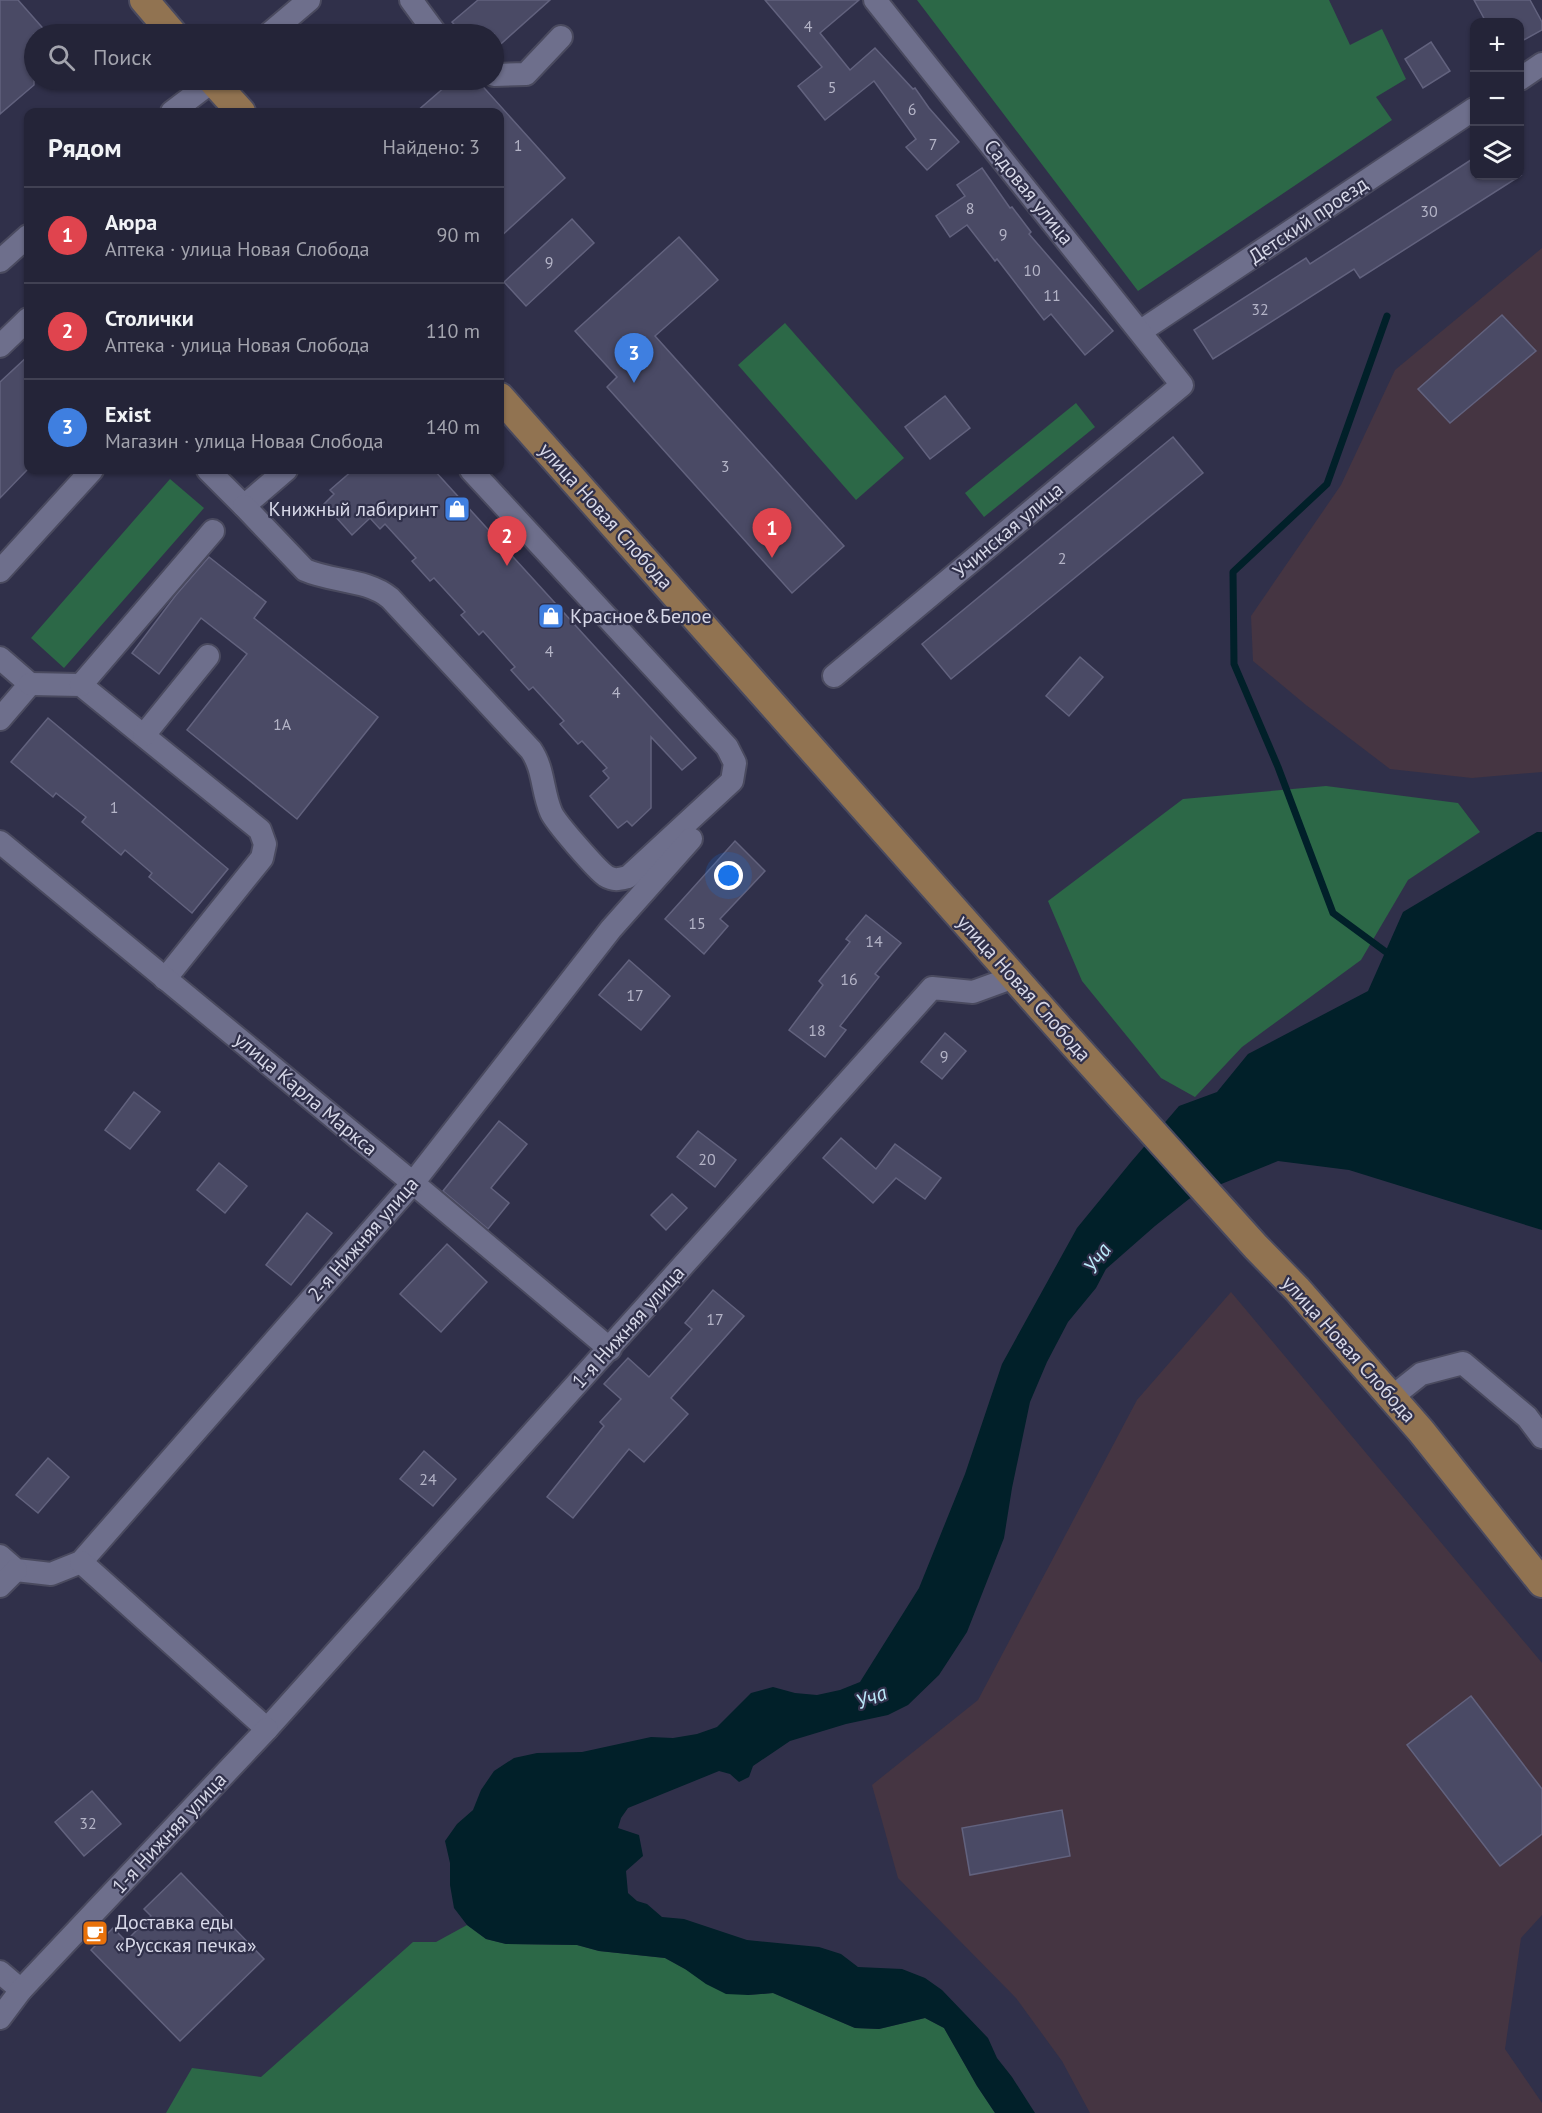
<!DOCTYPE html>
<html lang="ru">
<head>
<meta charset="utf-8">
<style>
  body { margin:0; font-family:"PT Sans",sans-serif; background:#303043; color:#f1f3f6 }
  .controls { position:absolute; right:18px; top:18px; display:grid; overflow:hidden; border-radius:12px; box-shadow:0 2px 4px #0004 }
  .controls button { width:54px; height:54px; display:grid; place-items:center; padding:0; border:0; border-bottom:2px solid #414153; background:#242438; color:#f1f3f6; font:30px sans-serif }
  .you { position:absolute; left:729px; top:876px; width:21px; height:21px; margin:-15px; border:4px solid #fff; border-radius:50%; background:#1a73e8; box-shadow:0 0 0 9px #1a73e833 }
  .badge { display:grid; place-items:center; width:39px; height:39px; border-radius:50%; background:#f49aa3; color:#fff; font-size:20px; font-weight:700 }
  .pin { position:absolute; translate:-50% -50px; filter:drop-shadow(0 2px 3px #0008) }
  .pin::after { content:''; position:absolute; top:32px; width:21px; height:18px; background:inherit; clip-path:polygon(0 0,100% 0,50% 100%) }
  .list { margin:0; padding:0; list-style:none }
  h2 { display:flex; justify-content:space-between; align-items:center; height:78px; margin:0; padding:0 24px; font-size:26px }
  h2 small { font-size:20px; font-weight:400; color:#a3a4ae }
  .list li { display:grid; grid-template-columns:39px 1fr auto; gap:18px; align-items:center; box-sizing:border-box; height:96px; padding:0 24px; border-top:2px solid #414153 }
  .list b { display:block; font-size:22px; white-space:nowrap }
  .list p { margin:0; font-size:20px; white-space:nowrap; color:#a3a4ae }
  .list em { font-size:20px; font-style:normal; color:#a3a4ae }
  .icon { flex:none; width:33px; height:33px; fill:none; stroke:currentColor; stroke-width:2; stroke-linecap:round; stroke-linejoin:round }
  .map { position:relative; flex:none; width:1542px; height:2113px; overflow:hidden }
  .search { position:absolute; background:#242438; box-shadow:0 2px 4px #0004; left:24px; top:24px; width:480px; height:66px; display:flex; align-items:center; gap:15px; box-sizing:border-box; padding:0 21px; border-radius:33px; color:#a3a4ae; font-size:22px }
  .panel { position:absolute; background:#242438; box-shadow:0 2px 4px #0004; left:24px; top:108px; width:480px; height:366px; border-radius:12px }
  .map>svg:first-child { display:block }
  .industrial { fill:#453542 }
  .green { fill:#2c6847 }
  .water { fill:#012029 }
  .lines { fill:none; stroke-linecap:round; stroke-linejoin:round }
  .stream { stroke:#012029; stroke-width:7 }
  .building { fill:#4a4a65; stroke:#62627e; stroke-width:1.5 }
  .minor-casing { stroke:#4a4a5f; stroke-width:26 }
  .major-casing { stroke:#4a4a5f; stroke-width:32 }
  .minor { stroke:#6e6f8c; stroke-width:22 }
  .major { stroke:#917351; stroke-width:28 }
  .labels { text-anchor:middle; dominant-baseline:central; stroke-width:4.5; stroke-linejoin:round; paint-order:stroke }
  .number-label { font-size:16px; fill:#b4b4c7 }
  .street-label { font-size:20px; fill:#d7d8e8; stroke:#30304a }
  .poi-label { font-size:20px; fill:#d7d8e8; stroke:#30304a; text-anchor:start }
  .water-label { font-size:21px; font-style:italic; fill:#bbeafa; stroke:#30304a }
</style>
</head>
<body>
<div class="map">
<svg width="1542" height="2113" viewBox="0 0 1542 2113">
  <rect width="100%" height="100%" fill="#30304a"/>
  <!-- industrial -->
  <g class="industrial">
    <polygon points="1542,248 1542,772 1472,778 1390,769 1306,705 1253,661 1251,616 1341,485 1395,370"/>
    <polygon points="1231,1292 1542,1663 1542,1915 1521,1938 1505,2049 1542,2103 1542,2113 1090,2113 1062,2061 1016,1998 898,1878 872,1785 978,1700 1137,1400"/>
  </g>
  <!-- green -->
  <g class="green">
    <polygon points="917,0 1329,0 1350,45 1382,29 1406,79 1376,97 1392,120 1138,291"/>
    <polygon points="785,323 904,458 856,500 738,365"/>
    <polygon points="1076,403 1095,427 984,517 965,493"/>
    <polygon points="170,479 204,508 64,668 31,638"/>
    <polygon points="1326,786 1458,803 1480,832 1408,880 1361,960 1242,1047 1195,1097 1161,1078 1082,981 1048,901 1183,799"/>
    <polygon points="467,1925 486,1939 506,1944 577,1945 599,1951 665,1958 685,1969 748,1995 773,1993 855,2028 879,2029 925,2018 944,2028 977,2086 995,2113 166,2113 192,2068 261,2077 413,1942 436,1942"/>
  </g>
  <!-- water -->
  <polygon class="water" points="1537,832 1542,832 1542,1230 1349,1170 1278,1161 1209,1189 1189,1199 1155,1226 1106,1269 1096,1288 1068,1322 1047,1362 1030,1402 1012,1488 1004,1538 967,1632 939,1675 908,1705 888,1715 846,1724 790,1741 753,1766 749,1777 739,1782 730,1774 719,1771 628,1808 621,1818 618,1828 639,1835 643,1856 626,1871 628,1893 637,1901 647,1904 662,1917 684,1919 747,1940 819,1947 841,1954 858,1967 902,1969 925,1978 942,1990 988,2038 997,2058 1012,2077 1035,2113 995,2113 977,2086 944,2028 925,2018 879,2029 855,2028 773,1993 748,1995 726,1994 706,1984 685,1969 665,1958 599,1951 577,1945 506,1944 486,1939 467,1925 454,1908 450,1885 450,1863 445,1841 457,1824 473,1810 481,1790 494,1771 514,1758 537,1753 582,1752 651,1737 673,1738 697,1734 717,1727 751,1693 773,1687 795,1693 817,1695 840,1690 860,1682 919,1588 965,1474 1002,1364 1077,1228 1131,1162 1179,1106 1217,1092 1248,1054 1368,991 1403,912"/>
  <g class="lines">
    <!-- stream -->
    <polyline class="stream" points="1386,952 1333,913 1278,767 1234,664 1233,572 1327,484 1387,316"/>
  </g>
  <!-- building -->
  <g class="building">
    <polygon points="0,0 18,0 48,34 34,34 34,85 0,114"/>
    <polygon points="478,0 550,0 494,50 494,34 463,34 452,22"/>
    <polygon points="765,0 859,0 820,33 850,70 875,48 913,89 915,88 929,108 959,142 927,170 906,147 916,139 874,81 825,120 798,86 822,67"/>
    <polygon points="1474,0 1530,0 1542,22 1542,30 1520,42 1520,22 1486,22"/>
    <polygon points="1431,42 1450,71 1423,88 1405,59"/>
    <polygon points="453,80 477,80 565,178 500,237 500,112 416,112"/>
    <polygon points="1474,158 1474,176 1520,176 1360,278 1354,269 1213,359 1194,330 1306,258 1310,264"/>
    <polygon points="982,168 1010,208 1012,207 1031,232 1029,234 1113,331 1085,355 1051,314 1044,320 997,259 995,261 967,225 950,237 936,216 965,196 957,185"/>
    <polygon points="572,219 594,243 526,306 504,282"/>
    <polygon points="679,237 718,280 655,336 844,546 792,593 607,387 617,377 575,331"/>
    <polygon points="1502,315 1536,351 1450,423 1418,389"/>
    <polygon points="28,356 28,469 0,498 0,382"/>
    <polygon points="945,396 970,428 930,459 905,427"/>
    <polygon points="1173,437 1203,473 951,679 922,644"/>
    <polygon points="353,470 434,470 696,758 682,770 651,737 651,808 632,826 627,821 618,828 590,796 609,778 603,771 607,768 582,741 578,744 560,724 564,721 533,687 529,690 511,670 515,667 483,631 479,635 461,615 465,612 434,578 430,581 412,561 416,558 385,524 380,529 370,518 352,535 324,504 334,494 330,490"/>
    <polygon points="209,557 266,602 254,618 378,717 297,819 187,730 247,654 201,618 159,674 132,653 176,595"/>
    <polygon points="1080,657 1103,677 1069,716 1046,696"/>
    <polygon points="48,718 228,869 192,913 149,877 152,873 125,850 121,855 82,822 86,817 56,793 53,797 11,762"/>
    <polygon points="735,841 765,871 720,919 728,926 704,954 665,919"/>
    <polygon points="866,915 901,943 875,974 879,977 840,1026 846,1030 825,1057 789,1030 823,985 819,981 850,942 846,939"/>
    <polygon points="629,960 670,996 641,1030 599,995"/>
    <polygon points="945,1033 966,1051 942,1079 921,1062"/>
    <polygon points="134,1092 160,1112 130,1149 105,1130"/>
    <polygon points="499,1121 527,1144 491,1188 509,1203 488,1229 443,1191"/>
    <polygon points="698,1131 736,1160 715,1187 677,1157"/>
    <polygon points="841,1138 876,1169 895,1144 941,1178 925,1199 896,1178 873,1203 823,1158"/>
    <polygon points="219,1163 247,1186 225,1213 197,1190"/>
    <polygon points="672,1194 687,1208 666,1230 651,1215"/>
    <polygon points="307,1213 332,1233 291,1285 266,1265"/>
    <polygon points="447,1244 487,1282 441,1332 400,1294"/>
    <polygon points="713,1290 744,1316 671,1398 688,1414 644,1462 629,1449 573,1518 547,1497 604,1426 600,1422 621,1399 604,1384 628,1358 649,1377 692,1329 685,1323"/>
    <polygon points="424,1451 456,1479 433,1506 400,1479"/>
    <polygon points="48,1458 69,1477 38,1513 16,1495"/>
    <polygon points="1471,1696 1542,1789 1542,1834 1500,1866 1407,1745"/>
    <polygon points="92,1791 121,1824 84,1856 55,1822"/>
    <polygon points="1062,1810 1070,1856 970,1875 962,1828"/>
    <polygon points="181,1873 264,1959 180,2041 91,1950 113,1928 126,1941 151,1916 144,1909"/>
  </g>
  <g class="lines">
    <defs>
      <g id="minor">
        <polyline points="411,0 436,34"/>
        <polyline points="269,34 309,0"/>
        <polyline points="494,75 526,74 561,37"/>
        <polyline points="1520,79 1542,64"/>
        <polyline points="172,112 214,80"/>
        <polyline points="0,261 28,236"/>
        <polyline points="1141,331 1474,109"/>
        <polyline points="0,346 28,319"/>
        <polyline points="208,470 244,506 286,470"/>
        <path d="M244 506 305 570C332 582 367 579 390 598L531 750C544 769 542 791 551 812 555 822 597 870 606 876 614 881 620 879 628 877L732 781 735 763 727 747 471 470"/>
        <polyline points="0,571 92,470"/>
        <polyline points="0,658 30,684 0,719"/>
        <polyline points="834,676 1182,385 875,0"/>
        <polyline points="30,684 81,685 260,830 265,844 262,858 165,979"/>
        <polyline points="81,685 213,531"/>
        <polyline points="144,735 208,656"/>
        <polyline points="0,842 413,1183 610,1349"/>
        <polyline points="1392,1397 1421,1374 1463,1363 1527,1417 1542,1437"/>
        <polyline points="0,1556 16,1570 51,1574 81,1562 413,1183 611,929 691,839"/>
        <polyline points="81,1562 267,1729 932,988 973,992 1014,977"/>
        <polyline points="0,1586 16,1570"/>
        <polyline points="0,1972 21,1990"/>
        <polyline points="0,2018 21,1990 267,1729"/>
      </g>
      <g id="major">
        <polyline points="144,0 173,34"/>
        <polyline points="212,80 241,112"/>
        <polyline points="500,397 1059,1028 1256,1247 1297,1289 1421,1431 1542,1583"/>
      </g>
    </defs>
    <!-- minor casing -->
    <use href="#minor" class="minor-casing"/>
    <!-- major casing -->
    <use href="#major" class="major-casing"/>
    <!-- minor -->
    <use href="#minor" class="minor"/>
    <!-- major -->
    <use href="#major" class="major"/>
  </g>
  <!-- icons -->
  <defs>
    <symbol id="shop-square" viewBox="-11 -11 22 22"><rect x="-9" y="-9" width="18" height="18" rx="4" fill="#3f7fe0" stroke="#30304a"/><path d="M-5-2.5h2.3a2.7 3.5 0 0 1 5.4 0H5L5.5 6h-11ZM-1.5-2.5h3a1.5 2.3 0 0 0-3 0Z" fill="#fff"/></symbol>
    <symbol id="cafe-square" viewBox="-11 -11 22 22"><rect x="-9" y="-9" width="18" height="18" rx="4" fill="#e8710a" stroke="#30304a"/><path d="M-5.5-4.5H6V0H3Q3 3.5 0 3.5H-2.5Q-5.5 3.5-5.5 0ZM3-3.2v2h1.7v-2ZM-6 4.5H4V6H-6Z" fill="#fff"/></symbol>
  </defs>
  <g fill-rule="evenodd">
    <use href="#shop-square" x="442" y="494" width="30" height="30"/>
    <use href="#shop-square" x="536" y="601" width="30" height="30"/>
    <use href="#cafe-square" x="80" y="1918" width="30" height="30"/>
  </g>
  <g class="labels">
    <!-- number labels -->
    <g class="number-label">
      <text x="808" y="26">4</text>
      <text x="832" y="87">5</text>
      <text x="912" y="109">6</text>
      <text x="933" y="144">7</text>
      <text x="518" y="145">1</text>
      <text x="970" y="208">8</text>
      <text x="1429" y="211">30</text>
      <text x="1003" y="234">9</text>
      <text x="549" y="262">9</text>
      <text x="1032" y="270">10</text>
      <text x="1052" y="295">11</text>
      <text x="1260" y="309">32</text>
      <text x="725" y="466">3</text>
      <text x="1062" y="558">2</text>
      <text x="549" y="651">4</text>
      <text x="616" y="692">4</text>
      <text x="282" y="724">1А</text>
      <text x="114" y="807">1</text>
      <text x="697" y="923">15</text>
      <text x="874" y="941">14</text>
      <text x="849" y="979">16</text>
      <text x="635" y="995">17</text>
      <text x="817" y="1030">18</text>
      <text x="944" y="1056">9</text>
      <text x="707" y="1159">20</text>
      <text x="715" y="1319">17</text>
      <text x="428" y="1479">24</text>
      <text x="88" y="1823">32</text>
    </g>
    <!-- street labels -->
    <g class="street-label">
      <text transform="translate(1029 192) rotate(51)">Садовая улица</text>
      <text transform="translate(1308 220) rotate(-34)">Детский проезд</text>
      <text transform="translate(606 516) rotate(48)">улица Новая Слобода</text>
      <text transform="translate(1008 530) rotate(-40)">Учинская улица</text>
      <text transform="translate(1024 988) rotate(48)">улица Новая Слобода</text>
      <text transform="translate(306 1094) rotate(40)">улица Карла Маркса</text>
      <text transform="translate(363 1239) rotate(-49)">2-я Нижняя улица</text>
      <text transform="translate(628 1327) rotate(-48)">1-я Нижняя улица</text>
      <text transform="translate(1349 1349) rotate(48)">улица Новая Слобода</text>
      <text transform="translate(169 1833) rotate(-47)">1-я Нижняя улица</text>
    </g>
    <!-- poi labels -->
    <g class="poi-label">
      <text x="438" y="509" text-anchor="end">Книжный лабиринт</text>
      <text x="570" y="616">Красное&amp;Белое</text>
      <text x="115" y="1922">Доставка еды<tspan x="115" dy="23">«Русская печка»</tspan></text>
    </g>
    <!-- water labels -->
    <g class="water-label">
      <text transform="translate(1097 1258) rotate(-55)">Уча</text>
      <text transform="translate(871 1697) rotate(-21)">Уча</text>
    </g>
  </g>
</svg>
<div class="controls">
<button>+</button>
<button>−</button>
<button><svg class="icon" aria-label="layers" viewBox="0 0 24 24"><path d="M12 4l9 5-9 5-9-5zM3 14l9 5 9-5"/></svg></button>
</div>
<div class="you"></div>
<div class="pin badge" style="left:772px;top:558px;background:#e0444e">1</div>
<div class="pin badge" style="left:507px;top:566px;background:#e0444e">2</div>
<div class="pin badge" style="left:634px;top:383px;background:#3f7fe0">3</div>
<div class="search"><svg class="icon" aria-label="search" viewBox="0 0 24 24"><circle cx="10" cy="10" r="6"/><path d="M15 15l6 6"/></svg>Поиск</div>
<section class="panel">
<h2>Рядом<small>Найдено: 3</small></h2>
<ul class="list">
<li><span class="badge" style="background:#e0444e">1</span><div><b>Аюра</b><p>Аптека · улица Новая Слобода</p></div><em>90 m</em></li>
<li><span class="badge" style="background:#e0444e">2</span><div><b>Столички</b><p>Аптека · улица Новая Слобода</p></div><em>110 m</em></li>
<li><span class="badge" style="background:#3f7fe0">3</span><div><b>Exist</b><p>Магазин · улица Новая Слобода</p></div><em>140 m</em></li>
</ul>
</section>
</div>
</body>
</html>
